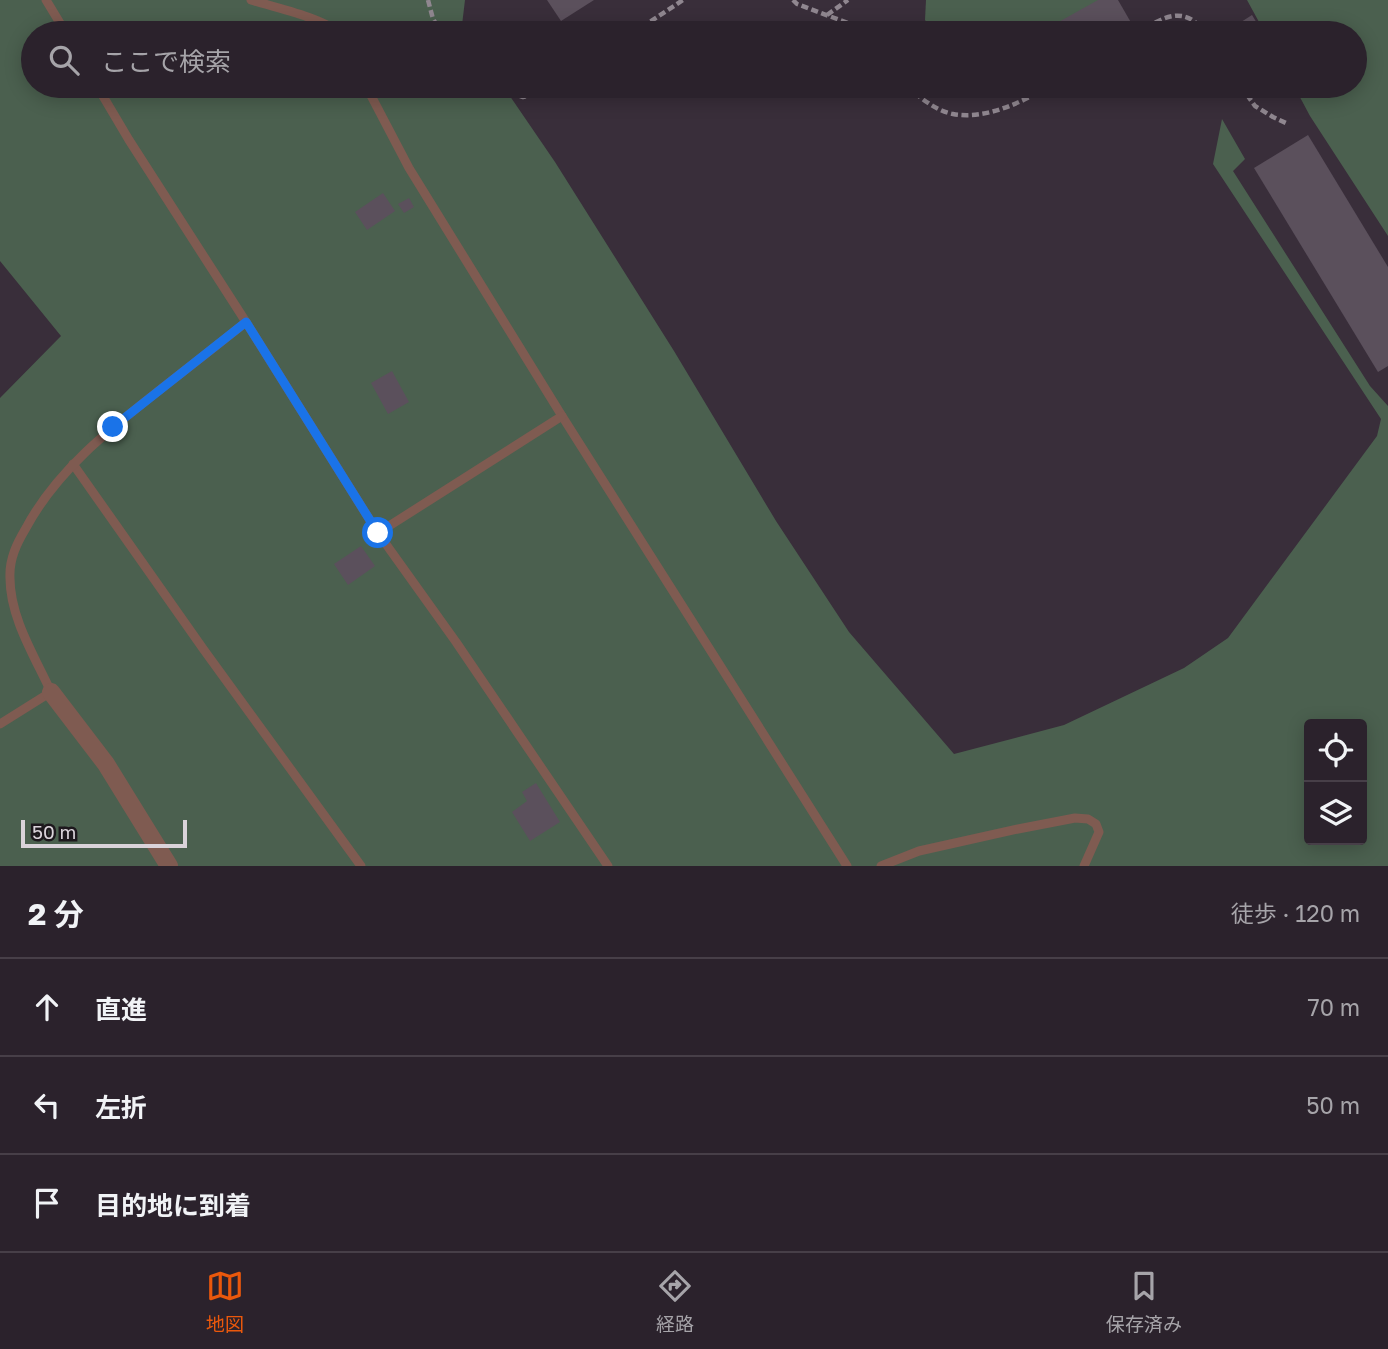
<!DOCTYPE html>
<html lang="ja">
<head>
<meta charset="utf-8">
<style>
  body { margin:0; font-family:"Golos Text","Noto Sans JP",sans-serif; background:#372f38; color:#f1f3f6 }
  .controls { position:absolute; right:21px; bottom:21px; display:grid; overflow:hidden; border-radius:7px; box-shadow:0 4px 18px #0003 }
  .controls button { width:63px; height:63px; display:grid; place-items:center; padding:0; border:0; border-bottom:2px solid #473f48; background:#2b222c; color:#f1f3f6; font:35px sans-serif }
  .scale { position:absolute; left:21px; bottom:18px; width:166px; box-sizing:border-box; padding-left:7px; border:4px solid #dad3da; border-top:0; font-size:19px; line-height:24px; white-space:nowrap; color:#dad3da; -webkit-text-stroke:5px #1d181d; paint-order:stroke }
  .stop { position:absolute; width:21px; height:21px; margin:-16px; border:5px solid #1a73e8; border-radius:50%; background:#fff }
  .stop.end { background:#1a73e8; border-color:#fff; box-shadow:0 2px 7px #0008 }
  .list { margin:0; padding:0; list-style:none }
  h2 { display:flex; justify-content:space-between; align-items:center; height:91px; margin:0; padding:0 28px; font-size:30px }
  h2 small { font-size:23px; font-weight:400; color:#a6a4a9 }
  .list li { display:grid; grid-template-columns:46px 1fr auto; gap:21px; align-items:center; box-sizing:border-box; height:98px; padding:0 28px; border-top:2px solid #473f48 }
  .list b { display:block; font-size:26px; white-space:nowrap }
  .list em { font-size:23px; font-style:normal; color:#a6a4a9 }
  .icon { flex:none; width:38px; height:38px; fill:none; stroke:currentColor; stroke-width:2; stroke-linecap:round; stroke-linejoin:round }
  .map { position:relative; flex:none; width:1388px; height:866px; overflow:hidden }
  .search { position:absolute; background:#2b222c; box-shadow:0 4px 18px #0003; left:21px; right:21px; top:21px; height:77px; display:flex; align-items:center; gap:18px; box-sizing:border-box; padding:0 24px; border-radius:38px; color:#a6a4a9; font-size:26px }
  .sheet { height:385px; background:#2b222c }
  nav { display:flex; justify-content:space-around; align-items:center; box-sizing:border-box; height:98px; border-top:2px solid #473f48; background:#2b222c; font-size:19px; color:#a6a4a9 }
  nav a { display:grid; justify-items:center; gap:4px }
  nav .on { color:#ea580c }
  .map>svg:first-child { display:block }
  .green { fill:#4b604f; fill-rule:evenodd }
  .building { fill:#5b505c }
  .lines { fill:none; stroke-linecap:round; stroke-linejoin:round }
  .path { stroke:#908790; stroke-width:4.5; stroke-dasharray:7 3.5; stroke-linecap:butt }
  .service { stroke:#7f5b51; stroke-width:9 }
  .minor { stroke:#7f5b51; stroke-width:18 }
  .route { stroke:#1a73e8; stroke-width:9 }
</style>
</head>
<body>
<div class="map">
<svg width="1388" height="866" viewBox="0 0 1388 866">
  <rect width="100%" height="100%" fill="#392e3a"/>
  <!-- green -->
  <g class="green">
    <path d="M0 0H465L462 25 467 33H33V86H503L555 162 674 351 776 521 849 632 954 754 1064 725 1184 668 1228 638 1377 436 1381 419 1213 164 1222 119 1245 159 1233 171 1370 386 1388 406V866H0V398L61 336 0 261ZM1309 724H1362V840H1309Z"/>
    <polygon points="926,0 1111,0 1053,33 935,33 925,20"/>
    <polygon points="1247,0 1388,0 1388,236 1310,116 1294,86 1355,86 1355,33 1265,33"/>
  </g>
  <!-- building -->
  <g class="building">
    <polygon points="547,0 594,0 561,21"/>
    <polygon points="1098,0 1118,0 1133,26 1121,33 1039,33"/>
    <polygon points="1252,15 1263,33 1228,33 1227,31"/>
    <polygon points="1308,135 1388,267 1388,366 1378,372 1254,168"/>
    <polygon points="383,193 395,211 367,230 355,212"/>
    <polygon points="409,198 414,207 404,213 398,204"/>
    <polygon points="392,371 409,402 388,414 371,383"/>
    <polygon points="361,546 375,566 348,585 334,564"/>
    <polygon points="536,783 560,822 530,841 512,812 527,801 522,792"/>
  </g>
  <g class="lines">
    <!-- path -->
    <g class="path">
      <polyline points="428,0 433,19 442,33"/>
      <polyline points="793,0 797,4 853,25 866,33"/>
      <polyline points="827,15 848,0"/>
      <polyline points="633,33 683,0"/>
      <path d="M1137 33C1162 18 1184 3 1205 33"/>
      <polyline points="489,86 523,97 545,91 553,86"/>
      <path d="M907 86C919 97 936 111 953 114 986 120 1022 102 1050 86"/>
      <polyline points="1241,86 1255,106 1273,117 1286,123"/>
    </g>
    <!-- service -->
    <g class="service">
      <polyline points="46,0 66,33"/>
      <path d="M251 0C270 6 327 19 338 33"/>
      <polyline points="97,86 129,140 246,322 378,533 456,642 608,866"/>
      <polyline points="366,86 409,168 562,416 847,866"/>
      <polyline points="73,464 204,650 361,866"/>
      <polyline points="378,533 562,416"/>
      <path d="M0 724 51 692C35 657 10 618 10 578 9 559 17 543 26 528 58 468 114 426 166 385 193 364 220 343 246 322"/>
      <polyline points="881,866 919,851 1018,829 1075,818 1088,819 1096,824 1099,832 1084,866"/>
    </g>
    <!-- minor -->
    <polyline class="minor" points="51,692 106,764 169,866"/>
  </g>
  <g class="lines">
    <!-- route -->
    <polyline class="route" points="113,427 246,322 378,533"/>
  </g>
</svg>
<div class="controls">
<button><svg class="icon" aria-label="locate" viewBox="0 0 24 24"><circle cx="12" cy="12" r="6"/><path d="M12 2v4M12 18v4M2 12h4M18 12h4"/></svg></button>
<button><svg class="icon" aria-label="layers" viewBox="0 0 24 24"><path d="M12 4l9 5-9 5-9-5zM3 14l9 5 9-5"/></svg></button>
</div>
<div class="scale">50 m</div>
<div class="stop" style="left:378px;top:533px"></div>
<div class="stop end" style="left:113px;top:427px"></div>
<div class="search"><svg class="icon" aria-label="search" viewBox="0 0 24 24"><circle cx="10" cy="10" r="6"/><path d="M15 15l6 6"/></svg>ここで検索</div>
</div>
<section class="sheet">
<h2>2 分<small>徒歩 · 120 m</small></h2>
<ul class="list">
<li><svg class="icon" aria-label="ahead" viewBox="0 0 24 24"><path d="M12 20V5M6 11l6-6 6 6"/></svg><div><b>直進</b></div><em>70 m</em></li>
<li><svg class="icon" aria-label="left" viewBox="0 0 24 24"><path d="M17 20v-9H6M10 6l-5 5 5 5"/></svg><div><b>左折</b></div><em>50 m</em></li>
<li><svg class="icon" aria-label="arrive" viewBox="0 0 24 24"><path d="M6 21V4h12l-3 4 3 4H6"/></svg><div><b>目的地に到着</b></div></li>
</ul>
</section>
<nav>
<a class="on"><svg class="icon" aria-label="map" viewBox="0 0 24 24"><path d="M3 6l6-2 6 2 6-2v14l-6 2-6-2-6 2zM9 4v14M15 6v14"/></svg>地図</a>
<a><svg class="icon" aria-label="directions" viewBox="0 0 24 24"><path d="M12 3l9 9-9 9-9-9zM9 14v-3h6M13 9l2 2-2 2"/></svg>経路</a>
<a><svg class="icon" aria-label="saved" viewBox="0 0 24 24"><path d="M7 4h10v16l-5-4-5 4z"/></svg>保存済み</a>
</nav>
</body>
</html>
